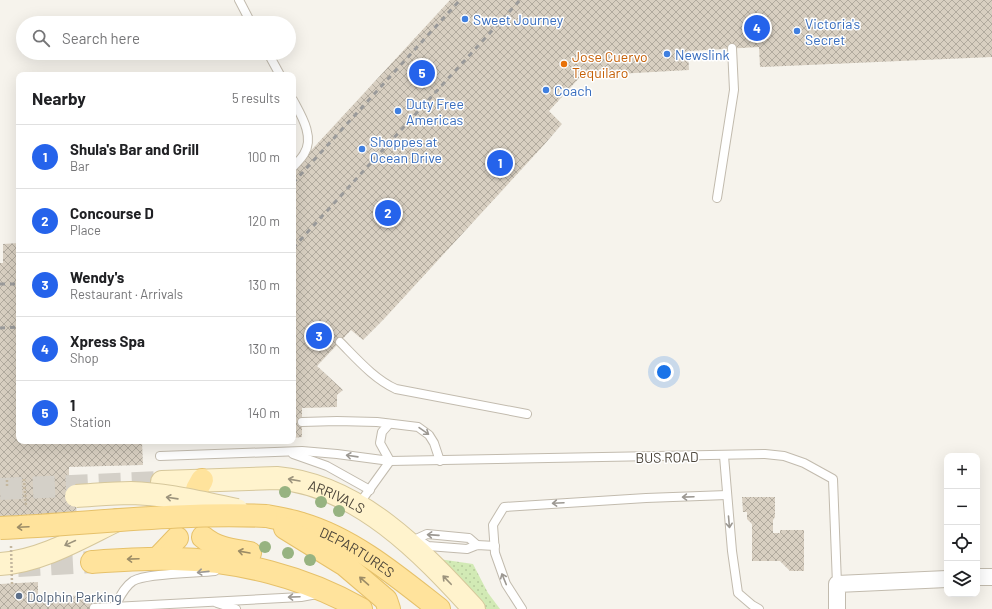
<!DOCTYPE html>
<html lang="en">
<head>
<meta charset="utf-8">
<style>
  body { margin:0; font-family:Barlow,sans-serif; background:#f6f6f6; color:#202124 }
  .controls { position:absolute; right:12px; bottom:12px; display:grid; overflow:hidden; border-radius:8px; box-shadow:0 4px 16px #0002 }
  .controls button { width:36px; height:36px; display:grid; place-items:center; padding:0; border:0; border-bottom:1px solid #e0e0e0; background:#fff; color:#202124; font:20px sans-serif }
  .you { position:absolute; left:664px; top:372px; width:14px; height:14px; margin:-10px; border:3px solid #fff; border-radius:50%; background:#1a73e8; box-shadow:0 0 0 6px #1a73e833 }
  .badge { display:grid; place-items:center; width:26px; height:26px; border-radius:50%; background:#2563eb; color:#fff; font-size:13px; font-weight:700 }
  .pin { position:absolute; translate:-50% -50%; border:2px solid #fff; box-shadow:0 1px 4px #0006 }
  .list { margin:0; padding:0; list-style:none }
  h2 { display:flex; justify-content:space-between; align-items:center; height:52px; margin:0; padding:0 16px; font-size:17px }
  h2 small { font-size:13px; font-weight:400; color:#757577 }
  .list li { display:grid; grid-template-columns:26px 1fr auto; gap:12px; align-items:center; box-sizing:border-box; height:64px; padding:0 16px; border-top:1px solid #e0e0e0 }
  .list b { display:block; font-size:15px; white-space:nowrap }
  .list p { margin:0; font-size:13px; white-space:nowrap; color:#757577 }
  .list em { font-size:13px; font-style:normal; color:#757577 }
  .icon { flex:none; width:22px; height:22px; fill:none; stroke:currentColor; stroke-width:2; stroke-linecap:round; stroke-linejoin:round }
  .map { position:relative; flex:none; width:992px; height:609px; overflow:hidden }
  .search { position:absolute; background:#fff; box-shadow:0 4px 16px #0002; left:16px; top:16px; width:280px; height:44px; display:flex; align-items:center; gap:10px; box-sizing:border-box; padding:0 14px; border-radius:22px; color:#757577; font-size:15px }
  .panel { position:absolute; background:#fff; box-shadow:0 4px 16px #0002; left:16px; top:72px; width:280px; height:372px; border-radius:8px }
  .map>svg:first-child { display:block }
  .grass { fill:url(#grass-dots) }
  .building { fill:url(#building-cross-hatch) }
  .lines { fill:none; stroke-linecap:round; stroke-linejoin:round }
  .secondary-tunnel { stroke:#d4d0c8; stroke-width:22; stroke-dasharray:22 11; stroke-linecap:butt }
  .primary-tunnel { stroke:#d4d0c8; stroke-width:22; stroke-dasharray:22 11; stroke-linecap:butt }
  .lane-casing { stroke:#c2bbae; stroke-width:10 }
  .street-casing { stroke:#c2bbae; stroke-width:18 }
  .secondary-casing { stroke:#d6c79b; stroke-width:24 }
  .primary-casing { stroke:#e6c16a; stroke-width:24 }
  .path { stroke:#c4b79f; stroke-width:2.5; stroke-dasharray:2 2; stroke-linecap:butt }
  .lane { stroke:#fff; stroke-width:8 }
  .street { stroke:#fff; stroke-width:16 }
  .secondary { stroke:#fff3cd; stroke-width:22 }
  .primary { stroke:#ffe39c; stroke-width:22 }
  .rail { stroke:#9a9a9a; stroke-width:3; stroke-dasharray:5 5; stroke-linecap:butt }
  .secondary-bridge-casing { stroke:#d6c79b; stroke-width:24; stroke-linecap:butt }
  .primary-bridge-casing { stroke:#e6c16a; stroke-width:24; stroke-linecap:butt }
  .path-bridge { stroke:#c4b79f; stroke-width:2.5; stroke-dasharray:2 2; stroke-linecap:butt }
  .secondary-bridge { stroke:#fff3cd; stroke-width:22 }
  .primary-bridge { stroke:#ffe39c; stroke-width:22 }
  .tree { fill:#97b381 }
  .oneway { stroke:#9c9892 }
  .oneway2 { stroke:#9c937c }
  .oneway3 { stroke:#9c8c66 }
  .shop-dot { fill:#3f7fe0; stroke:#fff; stroke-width:1.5 }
  .food-dot { fill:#e8710a; stroke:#fff; stroke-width:1.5 }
  .service-dot { fill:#5c6f8a; stroke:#fff; stroke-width:1.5 }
  .labels { text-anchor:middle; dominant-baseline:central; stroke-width:3; stroke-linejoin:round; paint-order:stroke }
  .shop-label { font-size:14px; fill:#366cbe; stroke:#fff; text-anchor:start }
  .food-label { font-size:14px; fill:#c56008; stroke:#fff; text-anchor:start }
  .street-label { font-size:14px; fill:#4b4439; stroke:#fff }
  .service-label { font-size:14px; fill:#4e5e75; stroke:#fff; text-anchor:start }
</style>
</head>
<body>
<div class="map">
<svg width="992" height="609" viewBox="0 0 992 609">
  <defs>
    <pattern id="grass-dots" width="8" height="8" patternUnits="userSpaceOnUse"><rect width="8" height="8" fill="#d2eab5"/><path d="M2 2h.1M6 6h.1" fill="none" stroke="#b6ca9c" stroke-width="1.8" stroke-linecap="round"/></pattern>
    <pattern id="building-cross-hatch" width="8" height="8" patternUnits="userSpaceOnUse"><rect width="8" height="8" fill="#d8cfc1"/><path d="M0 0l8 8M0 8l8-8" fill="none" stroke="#b1aa9e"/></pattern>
  </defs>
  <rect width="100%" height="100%" fill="#f6f3ec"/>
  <!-- grass -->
  <polygon class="grass" points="439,559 473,564 488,593 500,609 481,609"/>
  <!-- building -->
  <g class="building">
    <polygon points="450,0 992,0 992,57 760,67 759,47 688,51 689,70 581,76 549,111 562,124 543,146 384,319 363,340 351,330 317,366 343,390 337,395 337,407 302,408 302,437 293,438 293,170"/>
    <polygon points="19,243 19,441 142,442 143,465 69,467 69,493 75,493 77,517 0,521 0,263 3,263 3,244"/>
    <polygon points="742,497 775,497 775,517 773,520 773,533 780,533 780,530 804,530 804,571 790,571 780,561 752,561 752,524 747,519 747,512 743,512"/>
    <polygon points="38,582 38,597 94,595 94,609 0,609 0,584"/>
  </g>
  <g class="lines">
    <!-- secondary-tunnel -->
    <polyline class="secondary-tunnel" points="0,489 162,482"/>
    <!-- primary-tunnel -->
    <polyline class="primary-tunnel" points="18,566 92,562"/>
    <defs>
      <g id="lane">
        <polyline points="239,0 251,23"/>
        <polyline points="268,53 280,75"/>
        <path d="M293 100C301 115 315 137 304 154 301 159 297 163 293 167"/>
        <polyline points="717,198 734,90 732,48"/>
        <path d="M340 342C357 359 374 379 396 389L527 414"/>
        <polyline points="302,422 337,421 377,422 418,427 429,435 434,443 440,461"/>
        <polyline points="389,424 382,432 380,443 390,461"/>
        <polyline points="293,454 327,466 370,490"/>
        <polyline points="160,456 302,451 337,454 390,461 765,454 784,456 804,463 833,479 837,584"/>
        <polyline points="724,456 732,551 738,593 752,605 759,609"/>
        <polyline points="359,504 390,461"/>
        <polyline points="416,539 427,534 469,538 477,545"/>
        <polyline points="420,541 428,546 467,549 477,545 495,546"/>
        <polyline points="217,603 236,609"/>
        <path d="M115 606C120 597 124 587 133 581 146 573 197 573 215 571"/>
        <polyline points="94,608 301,597 317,594"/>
        <polyline points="522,609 506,584 495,553 493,525 504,507 646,498 727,495"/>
      </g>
      <g id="street">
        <polyline points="977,577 992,577"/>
        <polyline points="837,609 837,584 947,579"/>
      </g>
      <g id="secondary">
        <path id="s1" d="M162 482 277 478C358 485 422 552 474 609"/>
        <path d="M0 564C42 561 80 538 117 520"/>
      </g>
      <g id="primary">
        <polyline points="197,489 202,480"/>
        <path id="s2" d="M266 516C277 518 290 520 302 524 353 539 397 576 439 609"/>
        <polyline points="285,528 345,565 386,600 389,609"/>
        <path d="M203 537C217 549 233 550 250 553"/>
        <polyline points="158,558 177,538"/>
        <path d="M92 562C120 560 147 558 174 559 238 560 305 577 361 609"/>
      </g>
    </defs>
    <!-- lane casing -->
    <use href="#lane" class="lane-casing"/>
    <!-- street casing -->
    <use href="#street" class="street-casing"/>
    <!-- secondary casing -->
    <use href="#secondary" class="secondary-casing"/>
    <!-- primary casing -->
    <use href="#primary" class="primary-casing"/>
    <!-- path -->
    <g class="path">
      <polyline points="24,479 26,507"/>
      <polyline points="7,480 7,486"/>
    </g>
    <!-- lane -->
    <use href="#lane" class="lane"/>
    <!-- street -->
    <use href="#street" class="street"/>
    <!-- secondary -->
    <use href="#secondary" class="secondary"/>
    <!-- primary -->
    <use href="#primary" class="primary"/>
    <!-- rail -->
    <g class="rail">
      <polyline points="293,183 460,0"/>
      <polyline points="293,248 520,0"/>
      <polyline points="0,284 19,284"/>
      <polyline points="0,328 19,327"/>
    </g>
    <defs>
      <path id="secondary-bridge" d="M76 496C94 495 113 493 131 493 167 494 202 503 237 510"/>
      <path id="primary-bridge" d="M0 528C89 524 177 512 266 516"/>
    </defs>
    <!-- secondary-bridge casing -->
    <use href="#secondary-bridge" class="secondary-bridge-casing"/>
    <!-- primary-bridge casing -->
    <use href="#primary-bridge" class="primary-bridge-casing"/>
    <!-- path-bridge -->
    <polyline class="path-bridge" points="11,546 12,584"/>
    <!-- secondary-bridge -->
    <use href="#secondary-bridge" class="secondary-bridge"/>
    <!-- primary-bridge -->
    <use href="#primary-bridge" class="primary-bridge"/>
  </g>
  <!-- trees -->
  <g class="tree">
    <circle cx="285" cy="492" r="6"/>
    <circle cx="321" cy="502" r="6"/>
    <circle cx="339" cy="511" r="6"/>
    <circle cx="265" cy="547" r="6"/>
    <circle cx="288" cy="553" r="6"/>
    <circle cx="310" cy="560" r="6"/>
  </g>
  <!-- one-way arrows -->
  <defs><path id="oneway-shaft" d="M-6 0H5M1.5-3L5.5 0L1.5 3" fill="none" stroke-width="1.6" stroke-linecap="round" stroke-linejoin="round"/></defs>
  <g class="oneway">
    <use href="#oneway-shaft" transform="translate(424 431) rotate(35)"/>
    <use href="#oneway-shaft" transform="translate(352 456) rotate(-172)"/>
    <use href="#oneway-shaft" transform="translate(688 497) rotate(178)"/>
    <use href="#oneway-shaft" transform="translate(558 503) rotate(177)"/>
    <use href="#oneway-shaft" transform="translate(729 522) rotate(85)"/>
    <use href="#oneway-shaft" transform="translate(433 535) rotate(-176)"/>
    <use href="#oneway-shaft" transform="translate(203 572) rotate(174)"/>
    <use href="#oneway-shaft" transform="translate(504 579) rotate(-112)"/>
    <use href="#oneway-shaft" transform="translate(294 597) rotate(178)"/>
  </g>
  <g class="oneway2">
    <use href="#oneway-shaft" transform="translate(294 480) rotate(-170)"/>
    <use href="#oneway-shaft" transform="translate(172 498) rotate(-172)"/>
    <use href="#oneway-shaft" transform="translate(70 543) rotate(155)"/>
    <use href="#oneway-shaft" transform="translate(447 580) rotate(-134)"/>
  </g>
  <g class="oneway3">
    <use href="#oneway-shaft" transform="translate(23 527) rotate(177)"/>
    <use href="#oneway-shaft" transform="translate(244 552) rotate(-170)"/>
    <use href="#oneway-shaft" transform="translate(133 559) rotate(178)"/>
    <use href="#oneway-shaft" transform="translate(364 581) rotate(-139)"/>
  </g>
  <!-- markers -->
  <g class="shop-dot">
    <circle cx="465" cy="19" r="4"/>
    <circle cx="797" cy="31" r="4"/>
    <circle cx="667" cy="54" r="4"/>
    <circle cx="546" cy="90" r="4"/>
    <circle cx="398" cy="111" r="4"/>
    <circle cx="362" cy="149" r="4"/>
  </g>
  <circle class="food-dot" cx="564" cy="64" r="4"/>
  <circle class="service-dot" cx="19" cy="596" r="4"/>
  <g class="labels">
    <!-- shop labels -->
    <g class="shop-label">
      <text x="473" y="19">Sweet Journey</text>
      <text x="805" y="23">Victoria's<tspan x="805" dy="16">Secret</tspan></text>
      <text x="675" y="54">Newslink</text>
      <text x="554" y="90">Coach</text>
      <text x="406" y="103">Duty Free<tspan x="406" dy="16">Americas</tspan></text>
      <text x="370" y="141">Shoppes at<tspan x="370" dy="16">Ocean Drive</tspan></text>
    </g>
    <!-- food labels -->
    <g class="food-label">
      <text x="572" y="56">Jose Cuervo<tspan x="572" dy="16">Tequilaro</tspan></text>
    </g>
    <!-- street labels -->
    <g class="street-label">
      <text transform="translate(667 457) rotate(-1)">BUS ROAD</text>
      <text stroke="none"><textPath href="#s1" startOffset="178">ARRIVALS</textPath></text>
      <text stroke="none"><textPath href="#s2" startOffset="99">DEPARTURES</textPath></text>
    </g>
    <!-- service labels -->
    <g class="service-label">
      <text x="27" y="596">Dolphin Parking</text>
    </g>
  </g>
</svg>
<div class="controls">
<button>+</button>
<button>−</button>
<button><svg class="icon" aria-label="locate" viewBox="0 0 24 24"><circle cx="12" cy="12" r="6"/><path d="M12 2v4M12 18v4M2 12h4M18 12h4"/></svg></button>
<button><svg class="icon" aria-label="layers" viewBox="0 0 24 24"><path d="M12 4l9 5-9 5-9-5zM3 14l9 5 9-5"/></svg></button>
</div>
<div class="you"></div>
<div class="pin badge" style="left:500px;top:163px">1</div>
<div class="pin badge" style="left:388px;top:213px">2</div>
<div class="pin badge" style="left:319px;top:336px">3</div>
<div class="pin badge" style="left:757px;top:28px">4</div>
<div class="pin badge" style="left:422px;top:73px">5</div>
<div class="search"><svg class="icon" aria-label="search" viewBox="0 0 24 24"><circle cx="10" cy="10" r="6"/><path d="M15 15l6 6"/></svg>Search here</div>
<section class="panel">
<h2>Nearby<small>5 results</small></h2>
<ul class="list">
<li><span class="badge">1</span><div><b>Shula's Bar and Grill</b><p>Bar</p></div><em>100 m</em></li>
<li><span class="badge">2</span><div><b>Concourse D</b><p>Place</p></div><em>120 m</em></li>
<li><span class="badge">3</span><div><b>Wendy's</b><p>Restaurant · Arrivals</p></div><em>130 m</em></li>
<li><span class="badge">4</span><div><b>Xpress Spa</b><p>Shop</p></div><em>130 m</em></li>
<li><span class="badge">5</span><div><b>1</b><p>Station</p></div><em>140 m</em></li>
</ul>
</section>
</div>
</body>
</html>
